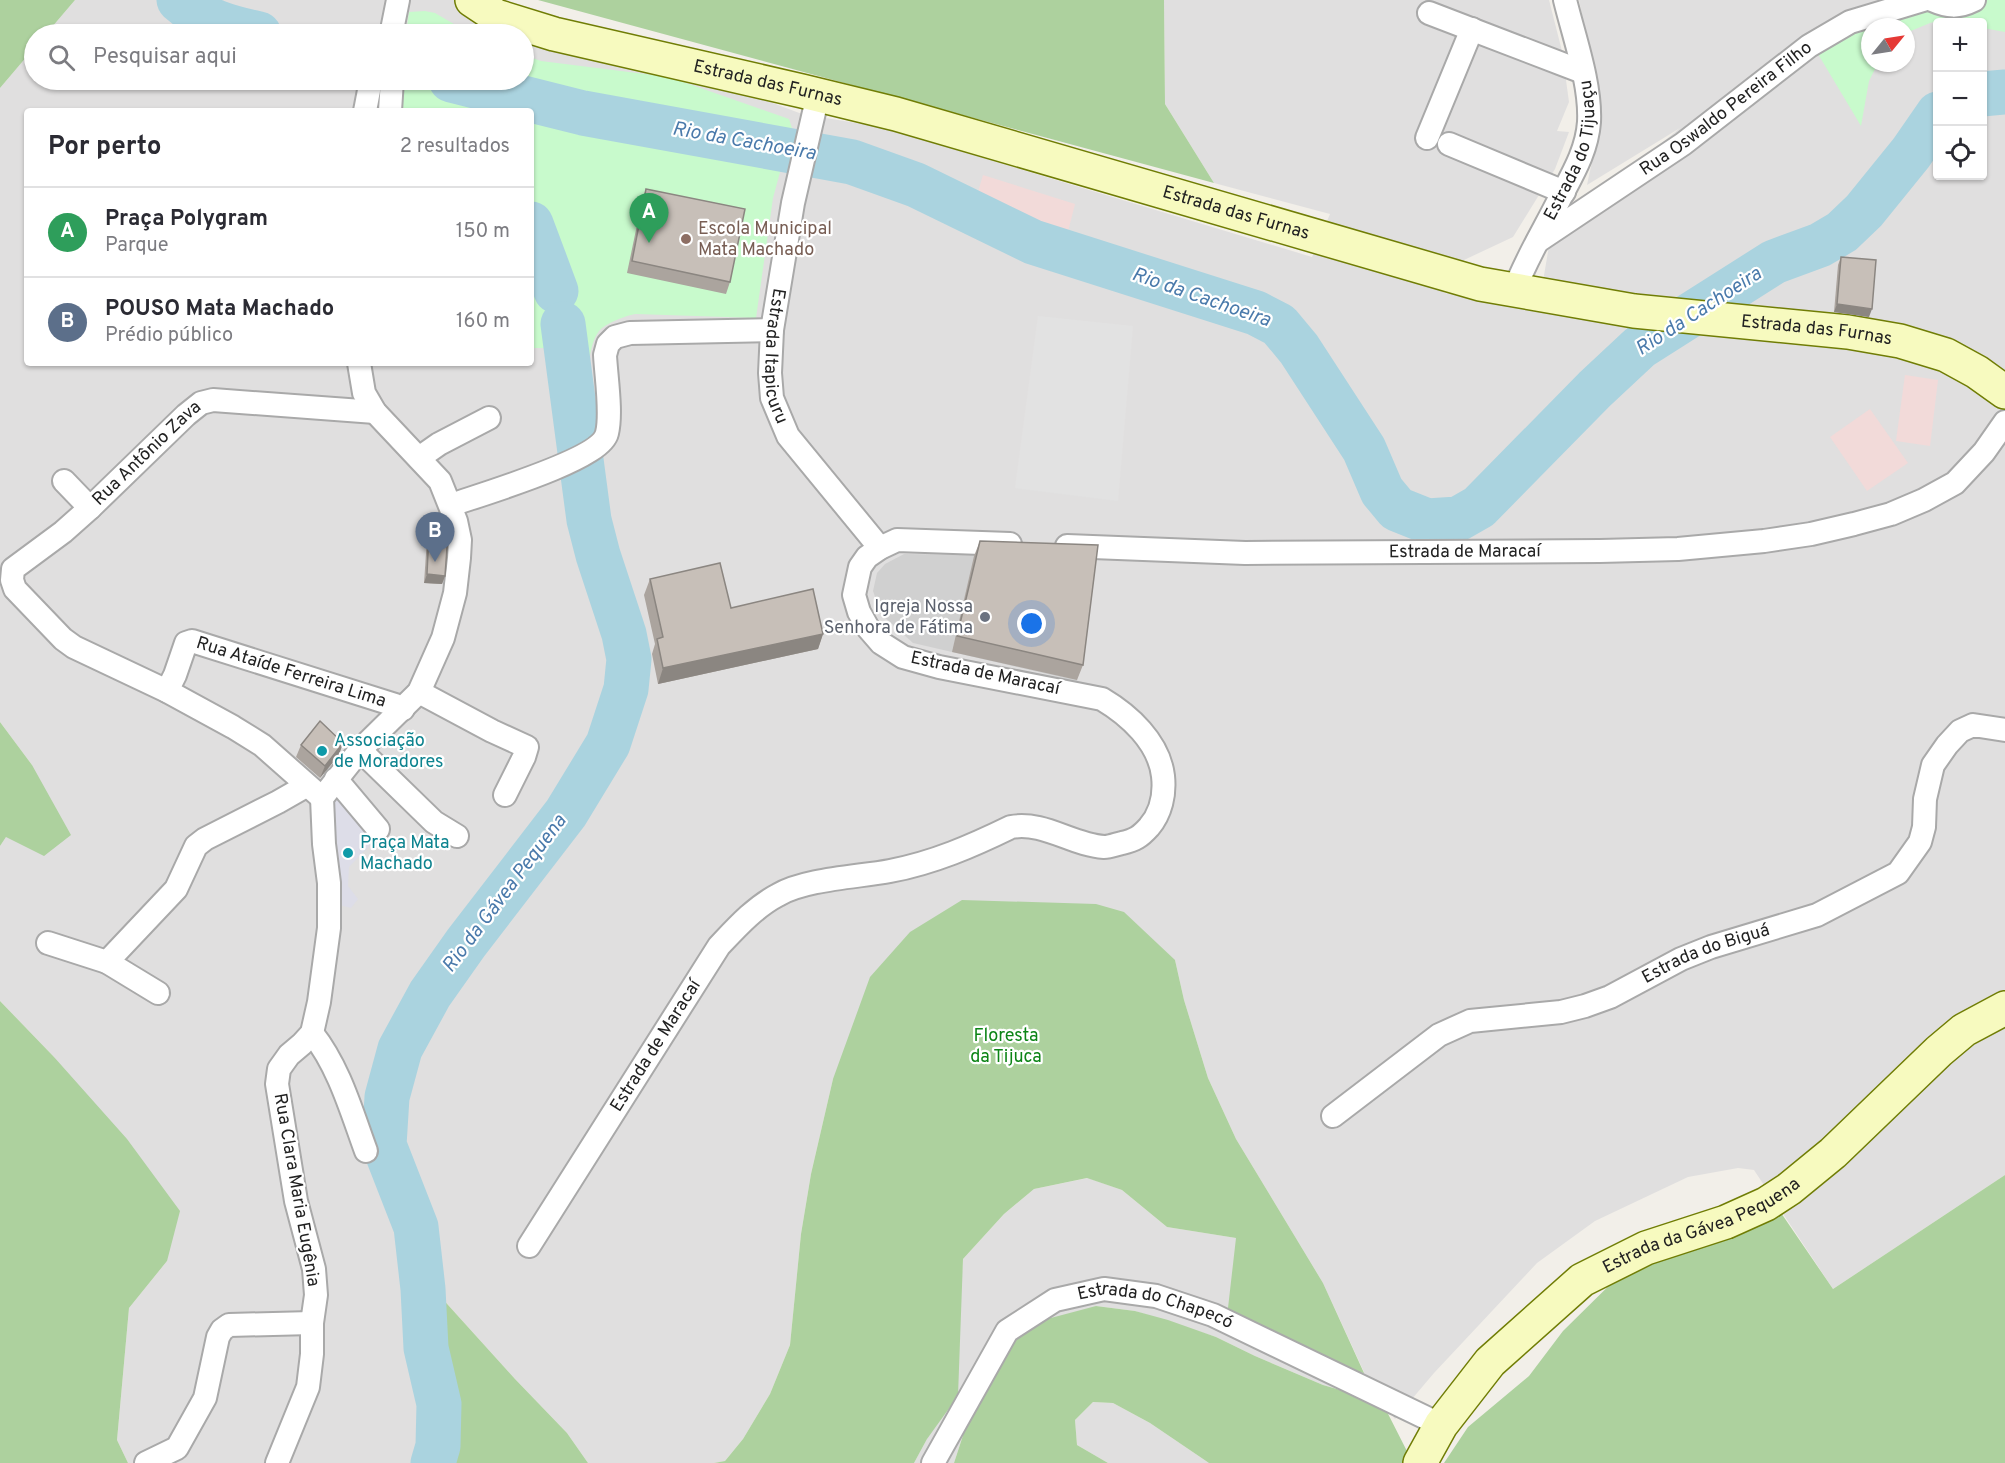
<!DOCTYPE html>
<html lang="pt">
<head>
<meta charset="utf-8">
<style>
  body { margin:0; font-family:Overpass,sans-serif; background:#f7f7f7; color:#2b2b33 }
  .controls { position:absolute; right:18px; top:18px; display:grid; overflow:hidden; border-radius:6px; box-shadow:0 2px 4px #0004 }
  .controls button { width:54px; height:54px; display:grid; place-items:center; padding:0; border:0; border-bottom:2px solid #e1e1e2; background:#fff; color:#2b2b33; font:30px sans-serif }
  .compass { position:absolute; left:1861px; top:18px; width:54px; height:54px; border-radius:50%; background:#fff; box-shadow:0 2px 4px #0004; rotate:60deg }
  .you { position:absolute; left:1032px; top:624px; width:21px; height:21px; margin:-15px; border:4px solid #fff; border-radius:50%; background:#1a73e8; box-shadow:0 0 0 9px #1a73e833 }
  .badge { display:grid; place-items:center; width:39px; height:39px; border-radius:50%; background:#d40000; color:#fff; font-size:20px; font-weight:700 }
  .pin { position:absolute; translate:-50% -50px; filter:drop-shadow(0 2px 3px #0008) }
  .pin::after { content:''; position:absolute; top:32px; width:21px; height:18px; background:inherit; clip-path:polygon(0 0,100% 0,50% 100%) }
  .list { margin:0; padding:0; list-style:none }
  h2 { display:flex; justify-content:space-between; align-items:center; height:78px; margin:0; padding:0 24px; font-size:26px }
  h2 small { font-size:20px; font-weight:400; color:#7c7c81 }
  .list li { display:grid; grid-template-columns:39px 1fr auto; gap:18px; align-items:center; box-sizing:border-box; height:90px; padding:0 24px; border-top:2px solid #e1e1e2 }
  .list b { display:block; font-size:22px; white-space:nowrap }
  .list p { margin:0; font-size:20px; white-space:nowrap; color:#7c7c81 }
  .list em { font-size:20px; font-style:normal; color:#7c7c81 }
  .icon { flex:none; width:33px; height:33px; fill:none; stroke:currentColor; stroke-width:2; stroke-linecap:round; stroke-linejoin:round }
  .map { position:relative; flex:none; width:2005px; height:1463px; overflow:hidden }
  .search { position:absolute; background:#fff; box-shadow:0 2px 4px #0004; left:24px; top:24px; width:510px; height:66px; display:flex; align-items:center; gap:15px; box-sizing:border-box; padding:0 21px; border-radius:33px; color:#7c7c81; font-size:22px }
  .panel { position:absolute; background:#fff; box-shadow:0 2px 4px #0004; left:24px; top:108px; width:510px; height:258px; border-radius:6px }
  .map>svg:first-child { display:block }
  .residential { fill:#e0dfdf; fill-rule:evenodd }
  .commercial { fill:#f2dad9 }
  .religious { fill:#d0d0d0 }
  .forest { fill:#add19e }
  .park { fill:#c8facc }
  .parking { fill:#e2e2e2 }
  .plaza { fill:#dddde8 }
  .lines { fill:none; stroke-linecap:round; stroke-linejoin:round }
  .river { stroke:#aad3df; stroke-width:45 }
  .street-casing { stroke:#a9a9a9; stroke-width:26 }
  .secondary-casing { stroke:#707d05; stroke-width:36 }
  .street { stroke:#fff; stroke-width:22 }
  .secondary { stroke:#f7fabf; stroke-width:33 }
  .wall { fill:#aba49e }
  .shaded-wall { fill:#8b8681 }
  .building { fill:#c7bfb8; stroke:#8b8681; stroke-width:1.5 }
  .education-dot { fill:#8d6e63; stroke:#fff; stroke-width:2 }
  .worship-dot { fill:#6b7280; stroke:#fff; stroke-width:2 }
  .culture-dot { fill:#0f9aa8; stroke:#fff; stroke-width:2 }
  .labels { text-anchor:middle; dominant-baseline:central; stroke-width:4.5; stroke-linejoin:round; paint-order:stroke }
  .street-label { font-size:18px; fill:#222; stroke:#fff }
  .education-label { font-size:18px; fill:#785e54; stroke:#fff; text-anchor:start }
  .worship-label { font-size:18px; fill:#5b616d; stroke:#fff; text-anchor:end }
  .culture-label { font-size:18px; fill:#0d838f; stroke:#fff; text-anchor:start }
  .park-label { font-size:18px; fill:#0c8416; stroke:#fff }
  .water-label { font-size:20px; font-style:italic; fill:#4a7aab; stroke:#fff }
</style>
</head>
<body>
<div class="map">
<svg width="2005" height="1463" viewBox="0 0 2005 1463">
  <rect width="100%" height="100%" fill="#f2efe9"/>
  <!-- residential -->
  <g class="residential">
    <path d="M75 0H499L802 114 880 127 1312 257 1330 214 1214 183 1165 104 1164 0H1549L1562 51 1569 102 1557 131 1569 132 1555 169 1513 237 1464 260 1444 293 1539 305 1551 234 1680 128 1587 185 1602 115 1579 0H2005V1175L1833 1289 1754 1170 1738 1168 1688 1177 1595 1221 1537 1263 1434 1373 1395 1419 1382 1402 1323 1385 1255 1356 1216 1337 1135 1311 1096 1306 970 1414 954 1463H914L927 1439 960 1342 959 1314 963 1259 1004 1214 1034 1189 1088 1178 1122 1190 1167 1227 1236 1238 1329 1367 1364 1372 1323 1283 1236 1139 1208 1078 1184 1000 1175 960 833 1079 811 1174 801 1234 790 1345 770 1394 743 1439 725 1461 714 1463H588L567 1433 515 1379 439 1295 431 1264 418 1463H128L117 1440 129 1308 167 1261 54 1057 0 1001V846L6 837 32 765 0 722V88L34 48V80H524V34H46ZM1938 22H1982V176H1938ZM1870 27H1906V63H1870ZM27 111H531V363H27Z"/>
    <polygon points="1093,1402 1113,1403 1150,1423 1209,1463 1108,1463 1077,1445 1075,1420"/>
  </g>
  <!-- commercial -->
  <g class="commercial">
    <polygon points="983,175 1075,204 1064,247 974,206"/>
    <polygon points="1905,375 1938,380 1930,446 1896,441"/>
    <polygon points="1870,409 1908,463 1867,491 1830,437"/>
  </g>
  <!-- religious -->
  <polygon class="religious" points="904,554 1093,556 1077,681 913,643 881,614 873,591 877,573 885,564"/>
  <!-- forest -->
  <g class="forest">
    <polygon points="0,0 75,0 46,34 34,34 34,48 0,88"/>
    <polygon points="538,0 1164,0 1165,104 1214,183"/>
    <polygon points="0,722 32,765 71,835 44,856 6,837 0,846"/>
    <polygon points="962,900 1096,904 1124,912 1175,960 1184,1000 1208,1078 1236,1139 1323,1283 1364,1373 1329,1367 1255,1329 1228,1308 1236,1238 1167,1227 1122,1190 1087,1178 1034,1189 1004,1214 963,1259 958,1396 927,1439 914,1463 714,1463 725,1461 743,1439 770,1394 790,1345 801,1234 811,1174 833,1079 870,977 910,932"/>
    <polygon points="0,1001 54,1057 127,1139 180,1211 167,1261 129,1308 117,1440 128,1463 0,1463"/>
    <polygon points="2005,1175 2005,1463 1444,1463 1468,1427 1529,1376 1563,1331 1638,1257 1777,1207 1833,1289"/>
    <polygon points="430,1262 439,1295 515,1379 567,1433 588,1463 418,1463"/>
    <polygon points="1096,1306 1135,1311 1168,1320 1216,1337 1255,1356 1323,1385 1382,1402 1413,1463 1209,1463 1150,1423 1113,1403 1093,1402 1075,1420 1077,1445 1108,1463 954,1463 970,1414 1013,1337 1047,1319"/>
  </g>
  <!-- park -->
  <g class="park">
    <polygon points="1974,0 2005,0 2005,32 1983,28 1982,22 1960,22 1952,18 1930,23 1906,33 1906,27 1870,27 1870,63 1878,63 1869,81 1861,126 1812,44 1850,22"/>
    <polygon points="425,11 435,13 471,34 406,34 409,12"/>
    <path d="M524 55 541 61 669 77 789 119 792 128 773 198 756 318 636 314C627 315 604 324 599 331 582 354 589 413 590 441L565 456 555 348H531V111H398L401 80H524Z"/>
  </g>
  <!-- parking -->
  <polygon class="parking" points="1038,316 1133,326 1118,501 1015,488"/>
  <!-- plaza -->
  <polygon class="plaza" points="337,791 377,838 349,867 348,886 358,899 351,908 336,904 329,802"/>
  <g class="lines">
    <!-- river -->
    <g class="river">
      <path d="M179 0C201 20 231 28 259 34"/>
      <polyline points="451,80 583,113 852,162 916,185 1033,242 1256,313 1279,325 1299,349 1364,449 1382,491 1397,509 1427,521 1458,519 1479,507 1595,389 1640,347 1774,262 1820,245 1842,232 1864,211 1911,153 1938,114"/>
      <polyline points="1982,94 2005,92"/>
      <polyline points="531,224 556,291"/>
      <polyline points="433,1463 438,1446 439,1404 426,1348 423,1289 416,1227 384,1145 387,1097 400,1049 430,994 466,943 566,813 608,744 626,689 629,659 624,634 598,555 589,520 563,324"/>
    </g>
    <defs>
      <g id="street">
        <path d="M1932 0C1948 7 1958 8 1974 0"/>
        <polyline points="1429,13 1583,72"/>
        <polyline points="394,34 392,30 398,0"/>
        <path id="s1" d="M818 95 793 203 772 330 770 373 772 398 788 436 880 548"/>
        <polyline points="365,111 371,80"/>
        <polyline points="390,111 392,80"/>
        <polyline points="1427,138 1472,29"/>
        <polyline points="1449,144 1564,192"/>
        <path id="s2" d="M1538 241 1683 144 1809 46 1850 22 1923 0"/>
        <path id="s3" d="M1514 291C1526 259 1544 230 1559 200 1572 175 1587 151 1589 122 1591 84 1574 37 1565 0"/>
        <polyline points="419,458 439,444 489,418"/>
        <polyline points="64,481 90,508"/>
        <path d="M451 505C479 495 601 460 607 433 612 413 606 376 605 355L608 344 615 337 630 333 772 330"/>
        <path id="s4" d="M1067 546 1245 553 1600 551 1678 549 1764 541 1811 534 1854 524 1891 514 1924 500 1955 483 1984 452 2005 422"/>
        <path id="s5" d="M167 691 175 675 186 643 192 641 395 705 403 709"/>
        <polyline points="419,692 492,731 527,747 524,757 505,795"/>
        <polyline points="360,750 434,822 457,836"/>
        <polyline points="336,779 378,829"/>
        <path id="s6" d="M322 798 262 745 233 727 167 691 74 647 63 639 15 589 12 580 13 569 63 532 90 508 186 415 201 403 213 400 375 412"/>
        <polyline points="48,943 107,962 176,889 196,846 205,839 278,802 306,786"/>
        <polyline points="107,962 158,993"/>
        <path d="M312 1033C339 1067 351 1110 366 1151"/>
        <path id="s7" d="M1333 1116 1439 1035 1470 1021 1561 1012 1585 1006 1610 997 1681 959 1711 947 1817 915 1898 873 1920 842 1924 827 1925 799 1933 765 1947 745 1960 731 1973 725 2005 730"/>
        <path id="s8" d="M529 1246 719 946C737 927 755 907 778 895 805 879 858 877 890 871 933 863 972 846 1011 827 1044 821 1072 845 1104 847 1110 847 1117 844 1122 843 1135 840 1140 837 1149 827 1161 813 1165 794 1163 776 1159 742 1129 715 1102 699L939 667 903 657 881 643 868 628 859 612 854 595 860 567 867 557 880 548 897 540 1010 544"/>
        <polyline points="146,1463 177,1448 205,1398 218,1337 222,1330 229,1325 312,1323"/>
        <polyline points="277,1463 308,1387 312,1354 312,1323 316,1295 314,1269 296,1201 277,1084 279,1069 289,1055 302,1044 312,1033 319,1002 329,928 329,883 324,844 322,798 360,750 419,692 443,638 455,593 459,558 460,540 456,521 440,481 375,412 364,393 359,363"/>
        <path id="s9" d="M933 1463 1007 1331 1055 1300 1104 1289 1156 1296 1213 1315 1441 1425"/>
      </g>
      <g id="secondary">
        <path id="s10" d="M472 0 496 16 554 34 802 91 896 114 1480 284 1634 311 1848 332 1900 341 1946 355 1977 372 2005 392"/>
        <path id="s11" d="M1420 1463 1441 1425 1490 1362 1582 1280 1646 1248 1726 1222 1766 1204 1789 1189 1833 1153 1939 1051 1964 1030 2005 1008"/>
      </g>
    </defs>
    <!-- street casing -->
    <use href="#street" class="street-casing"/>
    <!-- secondary casing -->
    <use href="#secondary" class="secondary-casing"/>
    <!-- street -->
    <use href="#street" class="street"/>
    <!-- secondary -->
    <use href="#secondary" class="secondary"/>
  </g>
  <!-- wall -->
  <g class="wall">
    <polygon points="646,189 730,282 726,294 627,273 642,201"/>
    <polygon points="1841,257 1869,317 1834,312 1838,265"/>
    <polygon points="429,531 445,576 442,584 424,583 427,539"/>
    <polygon points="980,541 1083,665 1077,680 952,652 974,556"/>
    <polygon points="650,579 731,608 823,634 818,649 658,684 652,654 655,644 644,595"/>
    <polygon points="301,745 339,755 320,778 296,757"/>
  </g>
  <!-- shaded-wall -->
  <g class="shaded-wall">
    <polygon points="1837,304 1872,309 1869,317 1834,312"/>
    <polygon points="427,574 445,576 442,584 424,583"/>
    <polygon points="823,634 818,649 658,684 663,668"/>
    <polygon points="343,743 339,755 320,778 325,766"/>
  </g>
  <!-- building -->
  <g class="building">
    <polygon points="646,189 745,209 730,282 632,261"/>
    <polygon points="1841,257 1876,260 1872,309 1837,304"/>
    <polygon points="429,531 448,533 445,576 427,574"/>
    <polygon points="980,541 1098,545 1083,665 957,636"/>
    <polygon points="720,563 731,608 813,589 823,634 663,668 657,639 663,637 650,579"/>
    <polygon points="320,721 343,743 325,766 301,745"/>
  </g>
  <!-- markers -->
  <circle class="education-dot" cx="686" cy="239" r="6"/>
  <circle class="worship-dot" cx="985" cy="617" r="6"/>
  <g class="culture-dot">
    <circle cx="322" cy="751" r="6"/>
    <circle cx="348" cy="853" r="6"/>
  </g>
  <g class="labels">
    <!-- street labels -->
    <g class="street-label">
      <text stroke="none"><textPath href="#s10" startOffset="309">Estrada das Furnas</textPath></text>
      <text stroke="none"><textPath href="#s2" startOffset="230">Rua Oswaldo Pereira Filho</textPath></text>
      <text stroke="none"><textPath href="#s3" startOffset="154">Estrada do Tijuaçu</textPath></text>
      <text stroke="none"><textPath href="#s10" startOffset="795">Estrada das Furnas</textPath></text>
      <text stroke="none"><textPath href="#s10" startOffset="1389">Estrada das Furnas</textPath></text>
      <text stroke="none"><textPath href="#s1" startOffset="266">Estrada Itapicuru</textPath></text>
      <text stroke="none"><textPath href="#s6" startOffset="573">Rua Antônio Zava</textPath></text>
      <text stroke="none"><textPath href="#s4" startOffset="398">Estrada de Maracaí</textPath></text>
      <text stroke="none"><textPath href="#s5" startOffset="162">Rua Ataíde Ferreira Lima</textPath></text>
      <text transform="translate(985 674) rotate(12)">Estrada de Maracaí</text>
      <text stroke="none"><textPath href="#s7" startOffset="416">Estrada do Biguá</textPath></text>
      <text stroke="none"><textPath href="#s8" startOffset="237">Estrada de Maracaí</textPath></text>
      <text transform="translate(296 1190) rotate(80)">Rua Clara Maria Eugênia</text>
      <text stroke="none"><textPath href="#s11" startOffset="378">Estrada da Gávea Pequena</textPath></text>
      <text stroke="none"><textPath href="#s9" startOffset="312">Estrada do Chapecó</textPath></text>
    </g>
    <!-- education labels -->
    <g class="education-label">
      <text x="698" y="229">Escola Municipal<tspan x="698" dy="21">Mata Machado</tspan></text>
    </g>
    <!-- worship labels -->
    <g class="worship-label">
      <text x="973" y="607">Igreja Nossa<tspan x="973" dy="21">Senhora de Fátima</tspan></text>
    </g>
    <!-- culture labels -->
    <g class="culture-label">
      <text x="334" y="741">Associação<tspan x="334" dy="21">de Moradores</tspan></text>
      <text x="360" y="843">Praça Mata<tspan x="360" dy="21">Machado</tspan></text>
    </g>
    <!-- park labels -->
    <g class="park-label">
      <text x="1006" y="1036">Floresta<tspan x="1006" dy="21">da Tijuca</tspan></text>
    </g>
    <!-- water labels -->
    <g class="water-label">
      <text transform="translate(744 142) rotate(10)">Rio da Cachoeira</text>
      <text transform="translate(1201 298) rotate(19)">Rio da Cachoeira</text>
      <text transform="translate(1699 312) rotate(-33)">Rio da Cachoeira</text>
      <text transform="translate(505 894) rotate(-53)">Rio da Gávea Pequena</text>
    </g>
  </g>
</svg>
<div class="controls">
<button>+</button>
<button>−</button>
<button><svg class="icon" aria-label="locate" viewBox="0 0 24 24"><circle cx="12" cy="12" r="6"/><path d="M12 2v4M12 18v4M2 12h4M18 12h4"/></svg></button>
</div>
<svg class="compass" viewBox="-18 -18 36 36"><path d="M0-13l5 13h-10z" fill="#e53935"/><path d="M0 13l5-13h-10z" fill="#7c7c81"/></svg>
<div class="you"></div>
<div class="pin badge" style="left:649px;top:243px;background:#2e9e5b">A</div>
<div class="pin badge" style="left:435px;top:562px;background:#5c6f8a">B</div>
<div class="search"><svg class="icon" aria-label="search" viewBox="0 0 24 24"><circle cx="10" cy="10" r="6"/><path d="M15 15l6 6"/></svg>Pesquisar aqui</div>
<section class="panel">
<h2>Por perto<small>2 resultados</small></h2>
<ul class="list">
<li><span class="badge" style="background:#2e9e5b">A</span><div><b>Praça Polygram</b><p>Parque</p></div><em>150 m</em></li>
<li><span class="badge" style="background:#5c6f8a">B</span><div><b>POUSO Mata Machado</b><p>Prédio público</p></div><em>160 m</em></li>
</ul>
</section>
</div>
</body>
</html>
